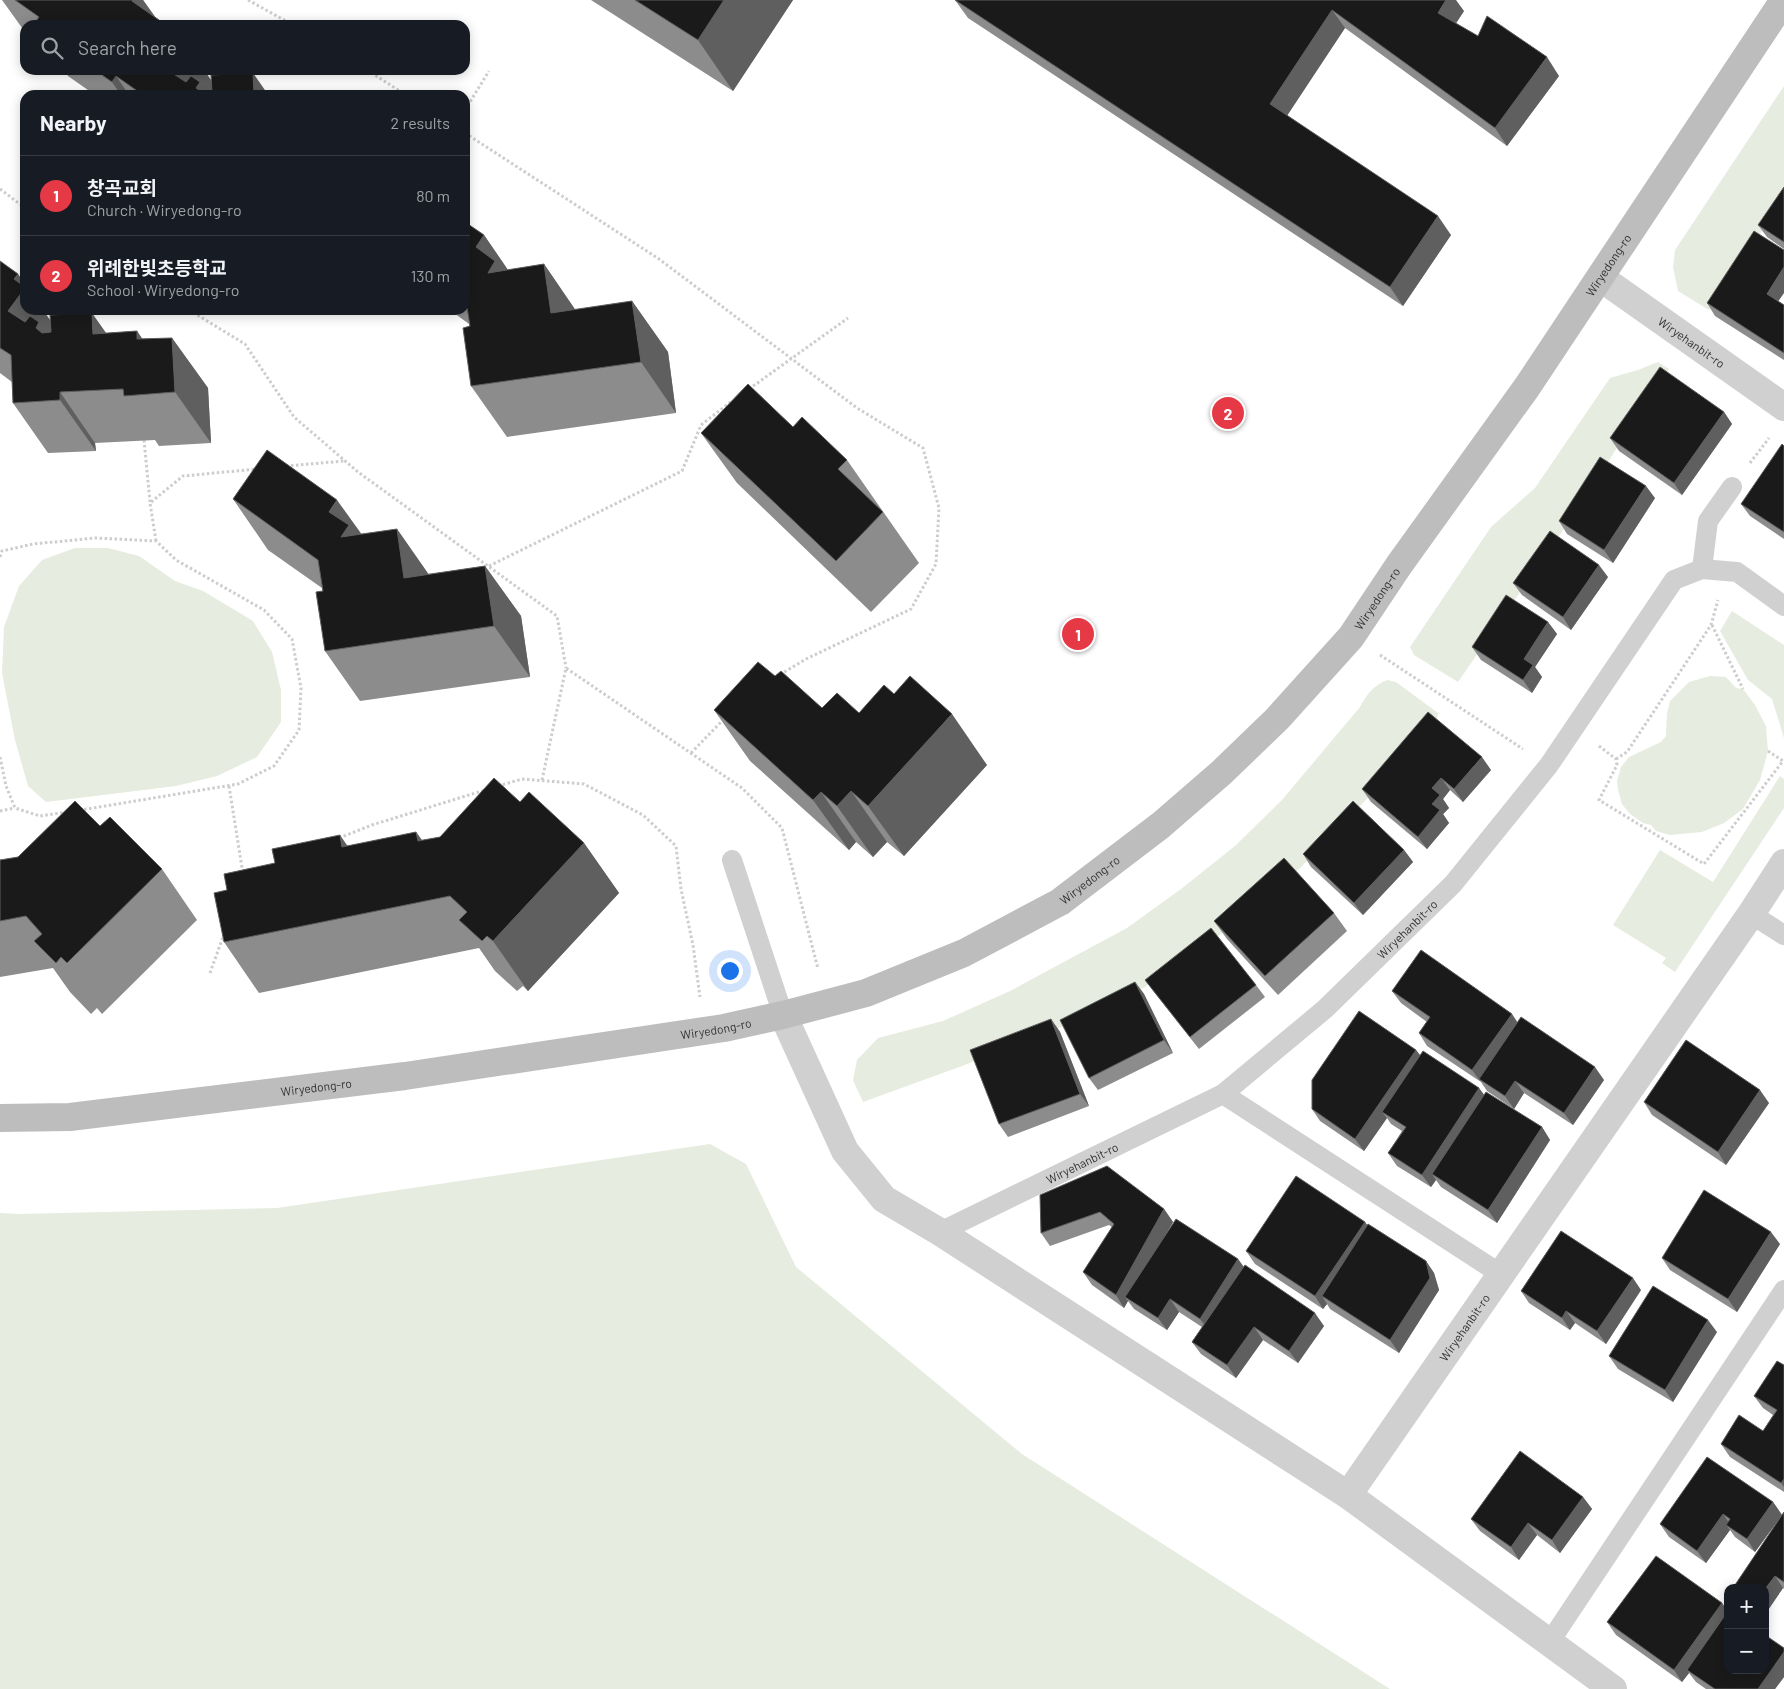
<!DOCTYPE html>
<html lang="en">
<head>
<meta charset="utf-8">
<style>
  body { margin:0; font-family:Barlow,"Noto Sans KR",sans-serif; background:#242831; color:#f1f3f6 }
  .controls { position:absolute; right:15px; bottom:15px; display:grid; overflow:hidden; border-radius:10px; box-shadow:0 2px 12px #0003 }
  .controls button { width:45px; height:45px; display:grid; place-items:center; padding:0; border:0; border-bottom:1px solid #363941; background:#171b24; color:#f1f3f6; font:25px sans-serif }
  .you { position:absolute; left:729px; top:970px; width:18px; height:18px; margin:-12px; border:4px solid #fff; border-radius:50%; background:#1a73e8; box-shadow:0 0 0 8px #1a73e833 }
  .badge { display:grid; place-items:center; width:32px; height:32px; border-radius:50%; background:#e63946; color:#fff; font-size:16px; font-weight:700 }
  .pin { position:absolute; translate:-50% -50%; border:2px solid #fff; box-shadow:0 1px 5px #0006 }
  .list { margin:0; padding:0; list-style:none }
  h2 { display:flex; justify-content:space-between; align-items:center; height:65px; margin:0; padding:0 20px; font-size:21px }
  h2 small { font-size:16px; font-weight:400; color:#9ea1a6 }
  .list li { display:grid; grid-template-columns:32px 1fr auto; gap:15px; align-items:center; box-sizing:border-box; height:80px; padding:0 20px; border-top:1px solid #363941 }
  .list b { display:block; font-size:19px; white-space:nowrap }
  .list p { margin:0; font-size:16px; white-space:nowrap; color:#9ea1a6 }
  .list em { font-size:16px; font-style:normal; color:#9ea1a6 }
  .icon { flex:none; width:28px; height:28px; fill:none; stroke:currentColor; stroke-width:2; stroke-linecap:round; stroke-linejoin:round }
  .map { position:relative; flex:none; width:1784px; height:1689px; overflow:hidden }
  .search { position:absolute; background:#171b24; box-shadow:0 2px 12px #0003; left:20px; top:20px; width:450px; height:55px; display:flex; align-items:center; gap:12px; box-sizing:border-box; padding:0 18px; border-radius:15px; color:#9ea1a6; font-size:19px }
  .panel { position:absolute; background:#171b24; box-shadow:0 2px 12px #0003; left:20px; top:90px; width:450px; height:225px; border-radius:15px }
  .map>svg:first-child { display:block }
  .green { fill:#e6ecdf }
  .lines { fill:none; stroke-linecap:round; stroke-linejoin:round }
  .path { stroke:#cdcdcd; stroke-width:3; stroke-dasharray:2.5 2.5; stroke-linecap:butt }
  .lane { stroke:#d0d0d0; stroke-width:20 }
  .street { stroke:#d0d0d0; stroke-width:28 }
  .secondary { stroke:#bdbdbd; stroke-width:28 }
  .wall { fill:#8c8c8c }
  .shaded-wall { fill:#5f5f5f }
  .building { fill:#1a1a1a; stroke:#5f5f5f }
  .labels { text-anchor:middle; dominant-baseline:central; stroke-width:5; stroke-linejoin:round; paint-order:stroke }
  .street-label { font-size:12px; fill:#333; stroke:#fff }
</style>
</head>
<body>
<div class="map">
<svg width="1784" height="1689" viewBox="0 0 1784 1689">
  <rect width="100%" height="100%" fill="#fff"/>
  <!-- green -->
  <g class="green">
    <polygon points="1784,86 1784,198 1709,310 1678,291 1673,267 1675,250"/>
    <polygon points="1658,362 1669,369 1563,530 1458,682 1414,655 1410,647 1491,527 1535,488 1610,378 1638,370"/>
    <polygon points="75,548 108,548 139,556 175,581 203,591 253,621 272,652 281,690 281,722 257,757 217,776 176,786 46,802 28,786 15,740 2,673 4,627 19,586 42,560"/>
    <polygon points="1732,611 1784,645 1784,738 1772,699 1748,680 1720,631"/>
    <polygon points="1710,676 1726,677 1736,688 1743,689 1755,705 1766,726 1768,751 1760,780 1743,809 1724,823 1702,832 1670,835 1656,831 1651,825 1643,823 1630,814 1622,804 1618,790 1617,781 1621,767 1629,757 1661,742 1666,736 1667,713 1670,701 1689,682"/>
    <path d="M1387 680 1396 682 1438 713 1437 720 1363 803 1299 869 1222 933 1145 987 1069 1024 962 1066 863 1102 853 1080 857 1060 878 1038 943 1021 1010 991 1127 928 1181 889 1235 846 1282 800 1360 707C1367 694 1373 686 1387 680Z"/>
    <polygon points="1780,776 1784,779 1784,808 1675,972 1662,963 1666,958 1613,925 1660,850 1713,882"/>
    <polygon points="710,1144 746,1164 796,1267 1022,1454 1390,1689 0,1689 0,1213 19,1214 277,1208"/>
  </g>
  <g class="lines">
    <!-- path -->
    <g class="path">
      <polyline points="248,0 293,25"/>
      <polyline points="367,70 406,95"/>
      <polyline points="465,110 489,71"/>
      <polyline points="465,133 659,259 857,408 923,448 939,508 936,564 911,609 806,659 781,674"/>
      <polyline points="0,189 25,208"/>
      <polyline points="189,310 245,344 294,417 358,472 557,616 566,668"/>
      <polyline points="749,389 848,318"/>
      <polyline points="144,440 150,502"/>
      <polyline points="1750,463 1769,438"/>
      <polyline points="286,466 344,461"/>
      <polyline points="156,541 150,503 183,476 257,469"/>
      <polyline points="0,557 2,551 33,544 95,538 156,541 176,560 264,610 292,639 301,688 299,730 274,766 238,784 81,810"/>
      <polyline points="489,566 682,471 701,425 732,401"/>
      <polyline points="1712,625 1743,689"/>
      <polyline points="1380,655 1523,749"/>
      <polyline points="1599,746 1616,759 1617,765 1599,800 1704,864 1783,761"/>
      <polyline points="1768,751 1783,761"/>
      <polyline points="691,753 724,719"/>
      <polyline points="0,757 6,786 15,808 40,816 67,812"/>
      <polyline points="1616,759 1627,752 1711,625 1718,600"/>
      <polyline points="542,780 566,668 742,788 782,828 818,969"/>
      <polyline points="229,786 243,874"/>
      <polyline points="498,786 522,779 584,784 643,815 676,846 681,889 693,945 700,997"/>
      <polyline points="0,811 15,808"/>
      <polyline points="339,838 372,825 485,790"/>
      <polyline points="210,973 224,934"/>
    </g>
    <!-- lane -->
    <g class="lane">
      <polyline points="1702,569 1708,521 1732,487"/>
      <polyline points="732,860 783,1015"/>
      <polyline points="1751,914 1784,935"/>
      <polyline points="1223,1094 1502,1275"/>
      <path id="s1" d="M940 1232 1223 1094 1325 1009 1453 884 1549 765 1674 580 1702 569 1737 572 1784 606"/>
      <polyline points="1549,1643 1784,1290"/>
    </g>
    <!-- street -->
    <g class="street">
      <path id="s2" d="M1601 278 1784 407"/>
      <polyline points="783,1015 845,1151 884,1199 940,1232 1348,1495 1613,1689"/>
      <path id="s3" d="M1348 1495 1751 914 1784 863"/>
    </g>
    <!-- secondary -->
    <path class="secondary" id="s4" d="M0 1118 70 1117 405 1076 724 1028 783 1015 866 993 964 953 1060 902 1161 825 1221 773 1277 719 1351 637 1399 565 1527 387 1784 0"/>
  </g>
  <!-- wall -->
  <g class="wall">
    <polygon points="2,0 143,0 155,17 166,25 25,25 25,32"/>
    <polygon points="591,0 793,0 733,91"/>
    <polygon points="955,0 1464,11 1456,23 1478,36 1559,76 1507,146 1345,28 1287,115 1451,235 1403,306 968,18"/>
    <polygon points="64,70 204,70 211,81 253,73 267,93 300,95 95,95 68,76"/>
    <polygon points="1784,187 1784,249 1767,237 1758,225"/>
    <polygon points="465,222 484,235 508,270 544,264 575,310 632,301 668,352 676,413 507,437 471,386 469,324 450,310 465,310"/>
    <polygon points="0,261 18,274 25,284 25,310 51,321 106,333 137,331 142,339 172,338 208,388 211,443 159,446 155,440 95,443 96,451 48,453 13,403 12,382 0,373"/>
    <polygon points="1707,303 1784,305 1784,360 1715,316"/>
    <polygon points="1724,412 1732,424 1682,495 1619,451 1610,438"/>
    <polygon points="793,427 847,460 919,563 871,612 737,483 701,433"/>
    <polygon points="1784,446 1784,539 1750,516 1741,504"/>
    <polygon points="1655,498 1613,563 1567,534 1559,521"/>
    <polygon points="233,499 361,534 397,529 428,574 485,566 521,616 530,677 360,701 325,651 322,588 268,550"/>
    <polygon points="1608,577 1571,630 1522,595 1513,583"/>
    <polygon points="1548,622 1557,634 1535,667 1542,677 1532,693 1481,660 1472,647"/>
    <polygon points="775,676 822,708 859,713 894,694 987,765 904,856 887,842 873,857 856,842 849,850 750,761 714,710"/>
    <polygon points="1491,770 1463,802 1450,790 1443,799 1449,808 1443,814 1449,823 1427,849 1371,802 1362,789"/>
    <polygon points="520,802 584,843 619,893 528,991 523,986 517,991 495,971 479,948 259,993 224,942 227,890 275,863 347,846 416,832 422,840 440,837"/>
    <polygon points="100,826 162,869 197,920 102,1014 97,1008 91,1014 70,992 53,968 0,977 0,859 1,860 18,857"/>
    <polygon points="1404,850 1413,862 1363,915 1311,867 1303,854"/>
    <polygon points="1334,913 1347,931 1278,995 1227,939 1214,921"/>
    <polygon points="1145,980 1256,985 1265,997 1199,1049 1154,992"/>
    <polygon points="1135,982 1144,994 1173,1053 1098,1090 1089,1078"/>
    <polygon points="1392,991 1517,1022 1604,1080 1573,1125 1524,1093 1514,1109 1487,1091 1481,1082 1427,1046 1419,1033 1427,1022 1401,1003"/>
    <polygon points="1051,1019 1060,1032 1089,1106 1008,1137 999,1124"/>
    <polygon points="1416,1050 1420,1055 1479,1088 1484,1095 1542,1127 1550,1140 1497,1223 1441,1187 1436,1180 1431,1187 1397,1166 1388,1153 1402,1131 1391,1124 1387,1118 1364,1151 1320,1121 1312,1109"/>
    <polygon points="1644,1102 1769,1103 1726,1165 1652,1115"/>
    <polygon points="1040,1195 1164,1209 1173,1222 1165,1235 1238,1259 1244,1267 1324,1326 1298,1363 1263,1340 1236,1378 1201,1354 1192,1342 1202,1327 1179,1312 1167,1330 1134,1309 1128,1301 1124,1308 1092,1285 1083,1272 1112,1227 1109,1225 1050,1246 1041,1233"/>
    <polygon points="1365,1222 1367,1225 1426,1261 1434,1273 1439,1290 1399,1353 1330,1309 1327,1304 1323,1309 1255,1264 1246,1251"/>
    <polygon points="1780,1244 1737,1312 1670,1270 1662,1258"/>
    <polygon points="1641,1290 1606,1344 1575,1323 1570,1330 1529,1303 1521,1291"/>
    <polygon points="1717,1332 1673,1402 1618,1369 1609,1356"/>
    <polygon points="1784,1365 1784,1492 1730,1457 1721,1444 1763,1431 1773,1415 1763,1408 1754,1396"/>
    <polygon points="1583,1497 1592,1509 1560,1553 1537,1535 1519,1560 1480,1531 1471,1519"/>
    <polygon points="1773,1502 1782,1515 1755,1552 1735,1537 1730,1530 1706,1563 1669,1537 1660,1524"/>
    <polygon points="1784,1512 1784,1589 1783,1588 1766,1613 1765,1612 1765,1588 1737,1588 1735,1585"/>
    <polygon points="1722,1603 1728,1611 1784,1677 1775,1689 1706,1689 1696,1682 1689,1673 1682,1682 1616,1635 1607,1622"/>
  </g>
  <!-- shaded-wall -->
  <g class="shaded-wall">
    <polygon points="133,0 143,0 161,25 132,1"/>
    <polygon points="724,0 793,0 733,91 698,40"/>
    <polygon points="1446,0 1456,0 1464,11 1451,31 1438,13"/>
    <polygon points="1332,10 1345,28 1283,122 1270,104"/>
    <polygon points="1547,57 1559,76 1507,146 1495,128"/>
    <polygon points="170,70 204,70 214,84 220,95 186,95 169,71"/>
    <polygon points="253,73 268,95 254,94"/>
    <polygon points="116,76 129,95 121,95 112,82"/>
    <polygon points="1438,216 1451,235 1403,306 1390,287"/>
    <polygon points="484,235 519,286 488,273 476,247"/>
    <polygon points="544,264 579,315 551,313"/>
    <polygon points="1784,267 1784,293 1775,306 1767,294"/>
    <polygon points="18,274 25,284 25,310 43,310 53,324 75,373 8,311 14,279"/>
    <polygon points="632,301 668,352 676,413 641,362"/>
    <polygon points="92,313 128,364 93,334"/>
    <polygon points="137,331 172,382 137,339"/>
    <polygon points="172,338 208,388 211,443 175,392"/>
    <polygon points="60,392 95,443 96,451 60,400"/>
    <polygon points="1724,412 1732,424 1682,495 1674,483"/>
    <polygon points="1646,486 1655,498 1613,563 1604,550"/>
    <polygon points="337,500 373,550 341,537 329,512"/>
    <polygon points="397,529 432,579 404,578"/>
    <polygon points="1599,565 1608,577 1571,630 1563,617"/>
    <polygon points="485,566 521,616 530,677 494,626"/>
    <polygon points="1548,622 1557,634 1535,667 1542,677 1532,693 1523,680 1524,659"/>
    <polygon points="952,714 987,765 904,856 868,806"/>
    <polygon points="1482,757 1491,770 1463,802 1454,789"/>
    <polygon points="1441,778 1450,790 1443,799 1449,808 1443,814 1449,823 1427,849 1418,837 1432,804 1432,788"/>
    <polygon points="851,791 887,842 873,857 837,806"/>
    <polygon points="821,792 856,842 849,850 813,800"/>
    <polygon points="416,832 452,883 418,841"/>
    <polygon points="340,835 375,886 342,847"/>
    <polygon points="584,843 619,893 528,991 493,941"/>
    <polygon points="1404,850 1413,862 1363,915 1354,903"/>
    <polygon points="1135,982 1144,994 1173,1053 1164,1040"/>
    <polygon points="1512,1014 1520,1026 1479,1079 1481,1082 1472,1070"/>
    <polygon points="1051,1019 1060,1032 1089,1106 1080,1094"/>
    <polygon points="1416,1050 1425,1062 1382,1112 1387,1118 1364,1151 1355,1139"/>
    <polygon points="1595,1067 1604,1080 1573,1125 1564,1113"/>
    <polygon points="1515,1081 1524,1093 1514,1109 1505,1096"/>
    <polygon points="1479,1088 1488,1100 1432,1174 1436,1180 1431,1187 1422,1175"/>
    <polygon points="1760,1090 1769,1103 1726,1165 1718,1152"/>
    <polygon points="1542,1127 1550,1140 1497,1223 1488,1210"/>
    <polygon points="1164,1209 1173,1222 1129,1299 1125,1297 1128,1301 1124,1308 1116,1295"/>
    <polygon points="1365,1222 1373,1234 1322,1296 1327,1304 1323,1309 1315,1296"/>
    <polygon points="1771,1232 1780,1244 1737,1312 1728,1299"/>
    <polygon points="1238,1259 1247,1272 1209,1331 1200,1319"/>
    <polygon points="1426,1261 1434,1273 1439,1290 1399,1353 1390,1340"/>
    <polygon points="1633,1278 1641,1290 1606,1344 1597,1331"/>
    <polygon points="1170,1299 1179,1312 1167,1330 1158,1318"/>
    <polygon points="1566,1311 1575,1323 1570,1330 1562,1318"/>
    <polygon points="1315,1313 1324,1326 1298,1363 1289,1351"/>
    <polygon points="1708,1320 1717,1332 1673,1402 1665,1390"/>
    <polygon points="1254,1327 1263,1340 1236,1378 1227,1365"/>
    <polygon points="1784,1479 1784,1487 1781,1483"/>
    <polygon points="1583,1497 1592,1509 1560,1553 1552,1540"/>
    <polygon points="1773,1502 1782,1515 1755,1552 1747,1539"/>
    <polygon points="1723,1514 1732,1527 1726,1525 1730,1530 1706,1563 1697,1551"/>
    <polygon points="1528,1523 1537,1535 1519,1560 1511,1547"/>
    <polygon points="1775,1576 1783,1588 1766,1613 1765,1612 1765,1589"/>
    <polygon points="1722,1603 1728,1612 1687,1670 1689,1673 1682,1682 1674,1670"/>
    <polygon points="1784,1652 1784,1677 1775,1689 1758,1689"/>
  </g>
  <!-- building -->
  <g class="building">
    <polygon points="15,0 133,0 132,1 166,25 33,25 39,17"/>
    <polygon points="635,0 724,0 698,40"/>
    <polygon points="955,0 1446,0 1438,13 1478,36 1487,16 1547,57 1495,128 1332,10 1270,104 1438,216 1390,287"/>
    <polygon points="95,70 170,70 169,71 186,82 191,76 200,82 196,88 203,93 212,92 211,75 253,73 254,94 297,91 298,95 143,95 116,76 112,82"/>
    <polygon points="1784,187 1784,242 1758,225"/>
    <polygon points="465,222 484,235 476,247 495,261 488,273 544,264 551,313 632,301 641,362 471,386 463,328 470,326 465,295"/>
    <polygon points="1754,231 1784,250 1784,267 1767,294 1784,305 1784,353 1707,303"/>
    <polygon points="0,261 18,274 14,279 25,287 25,288 8,311 25,322 30,316 39,322 36,328 42,333 51,332 50,315 92,313 93,334 137,331 137,339 172,338 175,392 124,396 123,389 60,392 60,400 13,403 11,355 0,348"/>
    <polygon points="1660,367 1724,412 1674,483 1610,438"/>
    <polygon points="748,384 793,427 802,417 847,460 838,469 883,512 836,561 701,433"/>
    <polygon points="1782,444 1784,446 1784,532 1741,504"/>
    <polygon points="267,450 337,500 329,512 349,525 341,537 397,529 404,578 485,566 494,626 325,651 316,592 323,591 318,560 233,499"/>
    <polygon points="1600,457 1646,486 1604,550 1559,521"/>
    <polygon points="1550,531 1599,565 1563,617 1513,583"/>
    <polygon points="1506,595 1548,622 1524,659 1533,665 1523,680 1472,647"/>
    <polygon points="758,662 775,676 781,671 822,708 837,693 859,713 884,685 894,694 910,676 952,714 868,806 851,791 837,806 821,792 813,800 714,710"/>
    <polygon points="1428,712 1482,757 1454,789 1441,778 1432,788 1440,795 1432,804 1440,810 1418,837 1362,789"/>
    <polygon points="494,778 520,802 529,792 584,843 493,941 487,936 482,941 459,920 467,912 450,896 224,942 214,893 227,890 224,874 275,863 272,849 340,835 342,847 416,832 418,841 440,837"/>
    <polygon points="75,801 100,826 110,817 162,869 67,963 61,957 56,963 34,941 42,934 26,916 0,921 0,860 18,857"/>
    <polygon points="1353,801 1404,850 1354,903 1303,854"/>
    <polygon points="1284,858 1334,913 1265,976 1214,921"/>
    <polygon points="1211,928 1256,985 1190,1037 1145,980"/>
    <polygon points="1421,950 1512,1014 1472,1070 1419,1033 1430,1017 1392,991"/>
    <polygon points="1135,982 1164,1040 1089,1078 1060,1020"/>
    <polygon points="1359,1011 1416,1050 1355,1139 1312,1109 1312,1080"/>
    <polygon points="1521,1017 1595,1067 1564,1113 1515,1081 1505,1096 1479,1079"/>
    <polygon points="1051,1019 1080,1094 999,1124 970,1050"/>
    <polygon points="1686,1040 1760,1090 1718,1152 1644,1102"/>
    <polygon points="1423,1051 1479,1088 1422,1175 1388,1153 1406,1127 1382,1112"/>
    <polygon points="1486,1092 1542,1127 1488,1210 1432,1174"/>
    <polygon points="1107,1166 1164,1209 1116,1295 1083,1272 1114,1224 1100,1212 1041,1233 1040,1195"/>
    <polygon points="1296,1176 1365,1222 1315,1296 1246,1251"/>
    <polygon points="1704,1190 1771,1232 1728,1299 1662,1258"/>
    <polygon points="1176,1219 1238,1259 1200,1319 1170,1299 1158,1318 1125,1297"/>
    <polygon points="1368,1224 1426,1261 1430,1278 1390,1340 1322,1296"/>
    <polygon points="1561,1231 1633,1278 1597,1331 1566,1311 1562,1318 1521,1291"/>
    <polygon points="1245,1265 1315,1313 1289,1351 1254,1327 1227,1365 1192,1342"/>
    <polygon points="1653,1286 1708,1320 1665,1390 1609,1356"/>
    <polygon points="1777,1361 1784,1365 1784,1479 1781,1483 1721,1444 1739,1415 1763,1431 1777,1410 1754,1396"/>
    <polygon points="1520,1451 1583,1497 1552,1540 1528,1523 1511,1547 1471,1519"/>
    <polygon points="1707,1457 1773,1502 1747,1539 1726,1525 1730,1519 1723,1514 1697,1551 1660,1524"/>
    <polygon points="1784,1512 1784,1582 1775,1576 1765,1589 1765,1588 1739,1588 1735,1585"/>
    <polygon points="1656,1556 1722,1603 1674,1670 1607,1622"/>
    <polygon points="1728,1611 1728,1670 1765,1670 1765,1635 1784,1648 1784,1652 1758,1689 1715,1689 1687,1670"/>
  </g>
  <g class="labels">
    <!-- street labels -->
    <g class="street-label">
      <text stroke="none"><textPath href="#s4" startOffset="1938">Wiryedong-ro</textPath></text>
      <text stroke="none"><textPath href="#s2" startOffset="111">Wiryehanbit-ro</textPath></text>
      <text stroke="none"><textPath href="#s4" startOffset="1532">Wiryedong-ro</textPath></text>
      <text stroke="none"><textPath href="#s4" startOffset="1128">Wiryedong-ro</textPath></text>
      <text stroke="none"><textPath href="#s1" startOffset="562">Wiryehanbit-ro</textPath></text>
      <text stroke="none"><textPath href="#s4" startOffset="722">Wiryedong-ro</textPath></text>
      <text stroke="none"><textPath href="#s4" startOffset="318">Wiryedong-ro</textPath></text>
      <text stroke="none"><textPath href="#s1" startOffset="158">Wiryehanbit-ro</textPath></text>
      <text stroke="none"><textPath href="#s3" startOffset="204">Wiryehanbit-ro</textPath></text>
    </g>
  </g>
</svg>
<div class="controls">
<button>+</button>
<button>−</button>
</div>
<div class="you"></div>
<div class="pin badge" style="left:1078px;top:634px">1</div>
<div class="pin badge" style="left:1228px;top:413px">2</div>
<div class="search"><svg class="icon" aria-label="search" viewBox="0 0 24 24"><circle cx="10" cy="10" r="6"/><path d="M15 15l6 6"/></svg>Search here</div>
<section class="panel">
<h2>Nearby<small>2 results</small></h2>
<ul class="list">
<li><span class="badge">1</span><div><b>창곡교회</b><p>Church · Wiryedong-ro</p></div><em>80 m</em></li>
<li><span class="badge">2</span><div><b>위례한빛초등학교</b><p>School · Wiryedong-ro</p></div><em>130 m</em></li>
</ul>
</section>
</div>
</body>
</html>
